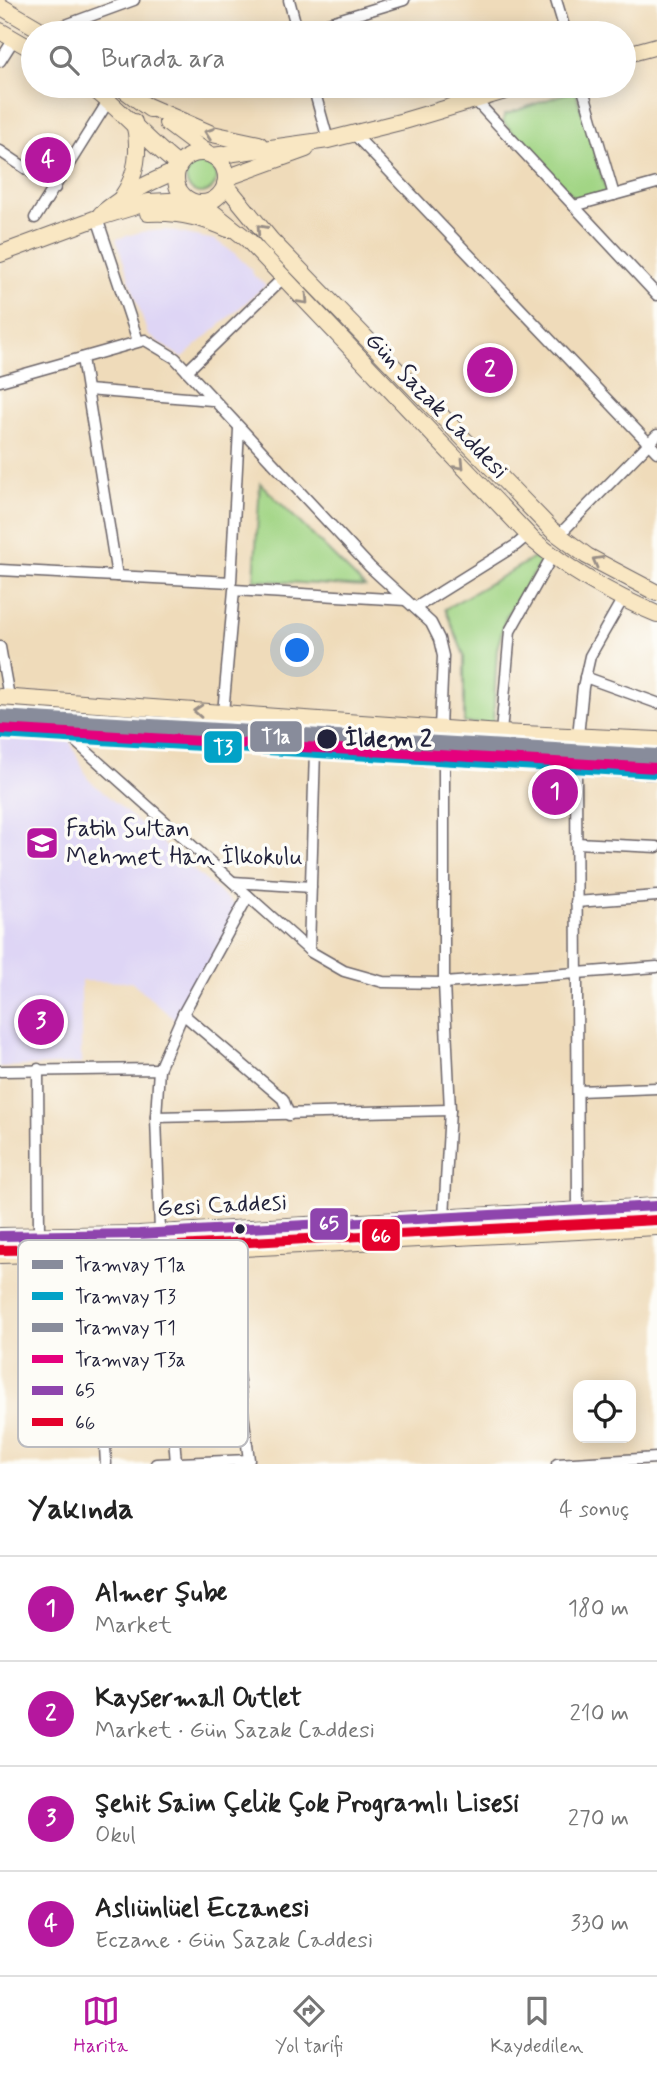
<!DOCTYPE html>
<html lang="tr">
<head>
<meta charset="utf-8">
<style>
  body { margin:0; font-family:Mynerve,sans-serif; background:#f6f6f6; color:#222 }
  .controls { position:absolute; right:21px; bottom:21px; display:grid; overflow:hidden; border-radius:14px; box-shadow:0 4px 18px #0003 }
  .controls button { width:63px; height:63px; display:grid; place-items:center; padding:0; border:0; border-bottom:2px solid #e0e0e0; background:#fff; color:#222; font:35px sans-serif }
  .you { position:absolute; left:298px; top:651px; width:24px; height:24px; margin:-18px; border:5px solid #fff; border-radius:50%; background:#1a73e8; box-shadow:0 0 0 10px #1a73e833 }
  .badge { display:grid; place-items:center; width:46px; height:46px; border-radius:50%; background:#b5179e; color:#fff; font-size:23px; font-weight:700 }
  .pin { position:absolute; translate:-50% -50%; border:4px solid #fff; box-shadow:0 2px 7px #0006 }
  .list { margin:0; padding:0; list-style:none }
  h2 { display:flex; justify-content:space-between; align-items:center; height:91px; margin:0; padding:0 28px; font-size:30px }
  h2 small { font-size:23px; font-weight:400; color:#767676 }
  .list li { display:grid; grid-template-columns:46px 1fr auto; gap:21px; align-items:center; box-sizing:border-box; height:105px; padding:0 28px; border-top:2px solid #e0e0e0 }
  .list b { display:block; font-size:26px; white-space:nowrap }
  .list p { margin:0; font-size:23px; white-space:nowrap; color:#767676 }
  .list em { font-size:23px; font-style:normal; color:#767676 }
  .icon { flex:none; width:38px; height:38px; fill:none; stroke:currentColor; stroke-width:2; stroke-linecap:round; stroke-linejoin:round }
  .map { position:relative; flex:none; width:657px; height:1464px; overflow:hidden }
  .search { position:absolute; background:#fff; box-shadow:0 4px 18px #0003; left:21px; right:21px; top:21px; height:77px; display:flex; align-items:center; gap:18px; box-sizing:border-box; padding:0 24px; border-radius:38px; color:#767676; font-size:26px }
  .sheet { height:511px; background:#fff }
  nav { display:flex; justify-content:space-around; align-items:center; box-sizing:border-box; height:98px; border-top:2px solid #e0e0e0; background:#fff; font-size:19px; color:#767676 }
  nav a { display:grid; justify-items:center; gap:4px }
  nav .on { color:#b5179e }
  .map>svg:first-child { display:block }
  .built { fill:#ded5f5 }
  .green { fill:#a2d585; stroke:#627c60; stroke-width:2 }
  .lines { fill:none; stroke-linecap:round; stroke-linejoin:round }
  .street-casing { stroke:#6a6367; stroke-width:13 }
  .secondary-casing { stroke:#6a6367; stroke-width:18 }
  .street { stroke:#fff; stroke-width:10 }
  .secondary { stroke:#f9e7c3; stroke-width:16 }
  .bus-1-casing { stroke:#fdfcf7; stroke-width:16 }
  .bus-2-casing { stroke:#fdfcf7; stroke-width:16 }
  .bus-1 { stroke:#8e44ad; stroke-width:10 }
  .bus-2 { stroke:#e4002b; stroke-width:10 }
  .tram-1-casing { stroke:#fdfcf7; stroke-width:16 }
  .tram-2-casing { stroke:#fdfcf7; stroke-width:16 }
  .tram-3-casing { stroke:#fdfcf7; stroke-width:16 }
  .tram-4-casing { stroke:#fdfcf7; stroke-width:16 }
  .tram-1 { stroke:#888c9b; stroke-width:10 }
  .tram-2 { stroke:#02a2c7; stroke-width:10 }
  .tram-3 { stroke:#888c9b; stroke-width:10 }
  .tram-4 { stroke:#e5007d; stroke-width:10 }
  .oneway { stroke:#988e86 }
  .stop-dot { fill:#22223b; stroke:#fdfcf7; stroke-width:2.5 }
  .labels { text-anchor:middle; dominant-baseline:central; stroke-width:7; stroke-linejoin:round; paint-order:stroke }
  .street-label { font-size:24px; fill:#22223b; stroke:#fdfcf7 }
  .stop-label { font-size:24px; font-weight:bold; fill:#22223b; stroke:#fdfcf7; text-anchor:start }
  .poi-label { font-size:24px; fill:#22223b; stroke:#fdfcf7; text-anchor:start }
  .key { fill:#fdfcf7; stroke:#bbbbbf; stroke-width:2 }
  .key-label { font-size:19px; fill:#22223b }
  .line-badge { stroke:#fdfcf7; stroke-width:2.5 }
  .badge-label { font-size:19px; text-anchor:middle; font-weight:bold; fill:#fff }
</style>
</head>
<body>
<div class="map">
<svg width="657" height="1464" viewBox="0 0 657 1464">
  <rect width="100%" height="100%" fill="#fdfcf7"/>
  <filter id="ink" filterUnits="userSpaceOnUse"><feTurbulence type="fractalNoise" baseFrequency=".0143" numOctaves="2"/><feDisplacementMap in="SourceGraphic" scale="14" xChannelSelector="R" yChannelSelector="G"/><feConvolveMatrix kernelMatrix="1 2 1 2 8 2 1 2 1" color-interpolation-filters="sRGB"/></filter>
  <filter id="wash" filterUnits="userSpaceOnUse"><feTurbulence type="fractalNoise" baseFrequency=".00686" numOctaves="4" result="noise"/><feDisplacementMap in="SourceGraphic" scale="28" xChannelSelector="R" yChannelSelector="G"/><feGaussianBlur stdDeviation="1.57" result="paint"/><feColorMatrix in="noise" values="0 0 0 0 0 0 0 0 0 0 0 0 0 0 0 0 0 1.4 0 .05"/><feComposite in="paint" operator="in"/></filter>
  <g filter="url(#wash)">
    <rect width="100%" height="100%" fill="#efdbba"/>
    <!-- built -->
    <g class="built">
      <polygon points="166,230 215,240 234,253 251,269 254,276 266,285 182,358 148,335 116,239 141,232"/>
      <polygon points="0,729 66,733 88,779 240,910 176,1021 132,982 81,981 81,1064 0,1067"/>
    </g>
    <!-- green -->
    <g class="green">
      <polygon points="575,90 607,193 578,202 503,122 504,115"/>
      <circle cx="201" cy="178" r="15"/>
      <polygon points="260,483 365,587 254,580"/>
      <polygon points="534,558 541,562 506,617 497,649 493,724 464,723 464,655 445,609"/>
    </g>
  </g>
  <g filter="url(#ink)">
    <g class="lines">
      <defs>
        <g id="street">
          <polyline points="289,0 298,33"/>
          <polyline points="556,0 566,33"/>
          <polyline points="298,32 404,0"/>
          <polyline points="44,33 134,0"/>
          <polyline points="0,61 14,39"/>
          <polyline points="313,86 328,140"/>
          <polyline points="582,86 614,195"/>
          <polyline points="475,100 657,295"/>
          <polyline points="354,134 657,452"/>
          <polyline points="0,151 55,188"/>
          <polyline points="574,206 657,183"/>
          <polyline points="35,218 109,100"/>
          <polyline points="97,218 138,341"/>
          <polyline points="82,358 117,576"/>
          <polyline points="187,371 283,278"/>
          <polyline points="0,381 145,340 175,358 370,567 431,623 439,639 443,656 440,728"/>
          <polyline points="87,390 212,400"/>
          <polyline points="559,535 657,435"/>
          <polyline points="0,570 231,582 239,429"/>
          <polyline points="415,608 516,545 528,535"/>
          <polyline points="0,647 9,697"/>
          <polyline points="585,677 657,703"/>
          <polyline points="223,713 234,590 406,600"/>
          <polyline points="66,733 311,952 344,971 383,982 444,983 657,967"/>
          <polyline points="501,733 510,631 552,556"/>
          <polyline points="578,736 583,687 590,656 622,600"/>
          <polyline points="576,768 578,1210"/>
          <polyline points="576,843 657,847"/>
          <polyline points="233,882 311,887"/>
          <polyline points="576,902 657,896"/>
          <polyline points="309,950 315,750"/>
          <polyline points="183,1014 283,1099 289,1115"/>
          <polyline points="38,1069 39,1235"/>
          <polyline points="159,1069 183,1014 248,896"/>
          <polyline points="0,1071 159,1069 156,1117 160,1232"/>
          <polyline points="578,1091 657,1088"/>
          <polyline points="156,1117 450,1110"/>
          <polyline points="444,1217 450,1110 444,983 444,759"/>
          <polyline points="160,1251 176,1463"/>
          <polyline points="94,1252 106,1464"/>
          <polyline points="156,1464 249,1460 222,1249"/>
          <polyline points="557,1464 657,1458"/>
        </g>
        <g id="secondary">
          <polyline points="0,6 46,33"/>
          <polyline points="0,31 33,50"/>
          <polyline points="624,55 657,46"/>
          <path d="M90 86C122 110 147 141 178 165"/>
          <polyline points="119,86 150,109"/>
          <polyline points="143,104 212,134 259,144"/>
          <polyline points="167,123 207,153"/>
          <circle cx="201" cy="178" r="25"/>
          <polyline points="213,156 328,140 404,121 522,86"/>
          <polyline points="226,178 306,149"/>
          <polyline points="225,184 271,240 552,530 587,556 657,593"/>
          <path d="M122 197C138 174 140 148 134 122"/>
          <path d="M201 203 248 240 533 540C570 571 612 595 657 614"/>
          <path d="M148 213C177 211 202 217 228 229"/>
          <path d="M101 214C125 194 148 183 176 171"/>
          <polyline points="0,254 97,218 149,202 188,200"/>
          <polyline points="0,697 501,733 657,740"/>
          <polyline points="0,729 657,772"/>
          <polyline points="0,1236 139,1234 657,1206"/>
          <polyline points="0,1255 222,1249 657,1227"/>
        </g>
      </defs>
      <!-- street casing -->
      <use href="#street" class="street-casing"/>
      <!-- secondary casing -->
      <use href="#secondary" class="secondary-casing"/>
      <!-- street -->
      <use href="#street" class="street"/>
      <!-- secondary -->
      <use href="#secondary" class="secondary"/>
      <defs>
        <polyline id="bus-1" points="0,1236 139,1234 657,1206"/>
        <polyline id="bus-2" points="0,1250 140,1248 657,1220"/>
      </defs>
      <!-- bus-1 casing -->
      <use href="#bus-1" class="bus-1-casing"/>
      <!-- bus-2 casing -->
      <use href="#bus-2" class="bus-2-casing"/>
      <!-- bus-1 -->
      <use href="#bus-1" class="bus-1"/>
      <!-- bus-2 -->
      <use href="#bus-2" class="bus-2"/>
      <defs>
        <polyline id="tram-1" points="0,720 657,759"/>
        <polyline id="tram-2" points="0,734 656,773"/>
        <polyline id="tram-3" points="0,715 657,754"/>
        <polyline id="tram-4" points="0,729 656,768"/>
      </defs>
      <!-- tram-1 casing -->
      <use href="#tram-1" class="tram-1-casing"/>
      <!-- tram-2 casing -->
      <use href="#tram-2" class="tram-2-casing"/>
      <!-- tram-3 casing -->
      <use href="#tram-3" class="tram-3-casing"/>
      <!-- tram-4 casing -->
      <use href="#tram-4" class="tram-4-casing"/>
      <!-- tram-1 -->
      <use href="#tram-1" class="tram-1"/>
      <!-- tram-2 -->
      <use href="#tram-2" class="tram-2"/>
      <!-- tram-3 -->
      <use href="#tram-3" class="tram-3"/>
      <!-- tram-4 -->
      <use href="#tram-4" class="tram-4"/>
    </g>
    <!-- one-way arrows -->
    <defs><path id="oneway-chevron" d="M-2-3.5L2.5 0L-2 3.5" fill="none" stroke-width="1.6" stroke-linecap="round" stroke-linejoin="round" transform="scale(1.75)"/></defs>
    <g class="oneway">
      <use href="#oneway-chevron" transform="translate(209 133) rotate(-161)"/>
      <use href="#oneway-chevron" transform="translate(261 229) rotate(-132)"/>
      <use href="#oneway-chevron" transform="translate(304 300) rotate(47)"/>
      <use href="#oneway-chevron" transform="translate(460 465) rotate(46)"/>
      <use href="#oneway-chevron" transform="translate(597 561) rotate(-151)"/>
      <use href="#oneway-chevron" transform="translate(198 711) rotate(-176)"/>
    </g>
  </g>
  <!-- icons -->
  <defs>
    <symbol id="school-square" viewBox="-11 -11 22 22"><rect x="-9" y="-9" width="18" height="18" rx="4" fill="#b5179e" stroke="#fdfcf7"/><path d="M0-5L7-2L0 1L-7-2ZM-4 1L0 2.5L4 1V4Q0 6-4 4Z" fill="#fff"/></symbol>
  </defs>
  <g fill-rule="evenodd">
    <use href="#school-square" x="23" y="824" width="38" height="38"/>
  </g>
  <!-- markers -->
  <g class="stop-dot">
    <circle cx="327" cy="739" r="11"/>
    <circle cx="240" cy="1229" r="6"/>
  </g>
  <g class="labels">
    <!-- street labels -->
    <g class="street-label">
      <text transform="translate(436 406) rotate(46)">Gün Sazak Caddesi</text>
      <text transform="translate(222 1206) rotate(-3)">Gesi Caddesi</text>
    </g>
    <!-- stop labels -->
    <g class="stop-label">
      <text x="345" y="739">İldem 2</text>
    </g>
    <!-- poi labels -->
    <g class="poi-label">
      <text x="66" y="829">Fatih Sultan<tspan x="66" dy="28">Mehmet Han İlkokulu</tspan></text>
    </g>
  </g>
  <!-- legend -->
  <rect x="18" y="1240" width="230" height="207" rx="10" class="key"/>
  <rect x="32" y="1260" width="31" height="9" fill="#888c9b"/>
  <rect x="32" y="1292" width="31" height="8" fill="#02a2c7"/>
  <rect x="32" y="1323" width="31" height="9" fill="#888c9b"/>
  <rect x="32" y="1355" width="31" height="8" fill="#e5007d"/>
  <rect x="32" y="1386" width="31" height="9" fill="#8e44ad"/>
  <rect x="32" y="1418" width="31" height="8" fill="#e4002b"/>
  <g class="key-label">
    <text x="75" y="1271">Tramvay T1a</text>
    <text x="75" y="1303">Tramvay T3</text>
    <text x="75" y="1334">Tramvay T1</text>
    <text x="75" y="1366">Tramvay T3a</text>
    <text x="75" y="1397">65</text>
    <text x="75" y="1429">66</text>
  </g>
  <g class="line-badge">
    <rect x="249" y="720" width="54" height="33" rx="7" fill="#888c9b"/>
    <rect x="203" y="730" width="40" height="34" rx="7" fill="#02a2c7"/>
    <rect x="309" y="1207" width="40" height="34" rx="7" fill="#8e44ad"/>
    <rect x="361" y="1218" width="40" height="34" rx="7" fill="#e4002b"/>
  </g>
  <g class="badge-label">
    <text x="276" y="743">T1a</text>
    <text x="223" y="754">T3</text>
    <text x="329" y="1230">65</text>
    <text x="381" y="1242">66</text>
  </g>
</svg>
<div class="controls">
<button><svg class="icon" aria-label="locate" viewBox="0 0 24 24"><circle cx="12" cy="12" r="6"/><path d="M12 2v4M12 18v4M2 12h4M18 12h4"/></svg></button>
</div>
<div class="you"></div>
<div class="pin badge" style="left:555px;top:792px">1</div>
<div class="pin badge" style="left:490px;top:370px">2</div>
<div class="pin badge" style="left:41px;top:1022px">3</div>
<div class="pin badge" style="left:48px;top:160px">4</div>
<div class="search"><svg class="icon" aria-label="search" viewBox="0 0 24 24"><circle cx="10" cy="10" r="6"/><path d="M15 15l6 6"/></svg>Burada ara</div>
</div>
<section class="sheet">
<h2>Yakında<small>4 sonuç</small></h2>
<ul class="list">
<li><span class="badge">1</span><div><b>Almer şube</b><p>Market</p></div><em>180 m</em></li>
<li><span class="badge">2</span><div><b>Kaysermall Outlet</b><p>Market · Gün Sazak Caddesi</p></div><em>210 m</em></li>
<li><span class="badge">3</span><div><b>Şehit Saim Çelik Çok Programlı Lisesi</b><p>Okul</p></div><em>270 m</em></li>
<li><span class="badge">4</span><div><b>Aslıünlüel Eczanesi</b><p>Eczane · Gün Sazak Caddesi</p></div><em>330 m</em></li>
</ul>
</section>
<nav>
<a class="on"><svg class="icon" aria-label="map" viewBox="0 0 24 24"><path d="M3 6l6-2 6 2 6-2v14l-6 2-6-2-6 2zM9 4v14M15 6v14"/></svg>Harita</a>
<a><svg class="icon" aria-label="directions" viewBox="0 0 24 24"><path d="M12 3l9 9-9 9-9-9zM9 14v-3h6M13 9l2 2-2 2"/></svg>Yol tarifi</a>
<a><svg class="icon" aria-label="saved" viewBox="0 0 24 24"><path d="M7 4h10v16l-5-4-5 4z"/></svg>Kaydedilen</a>
</nav>
</body>
</html>
